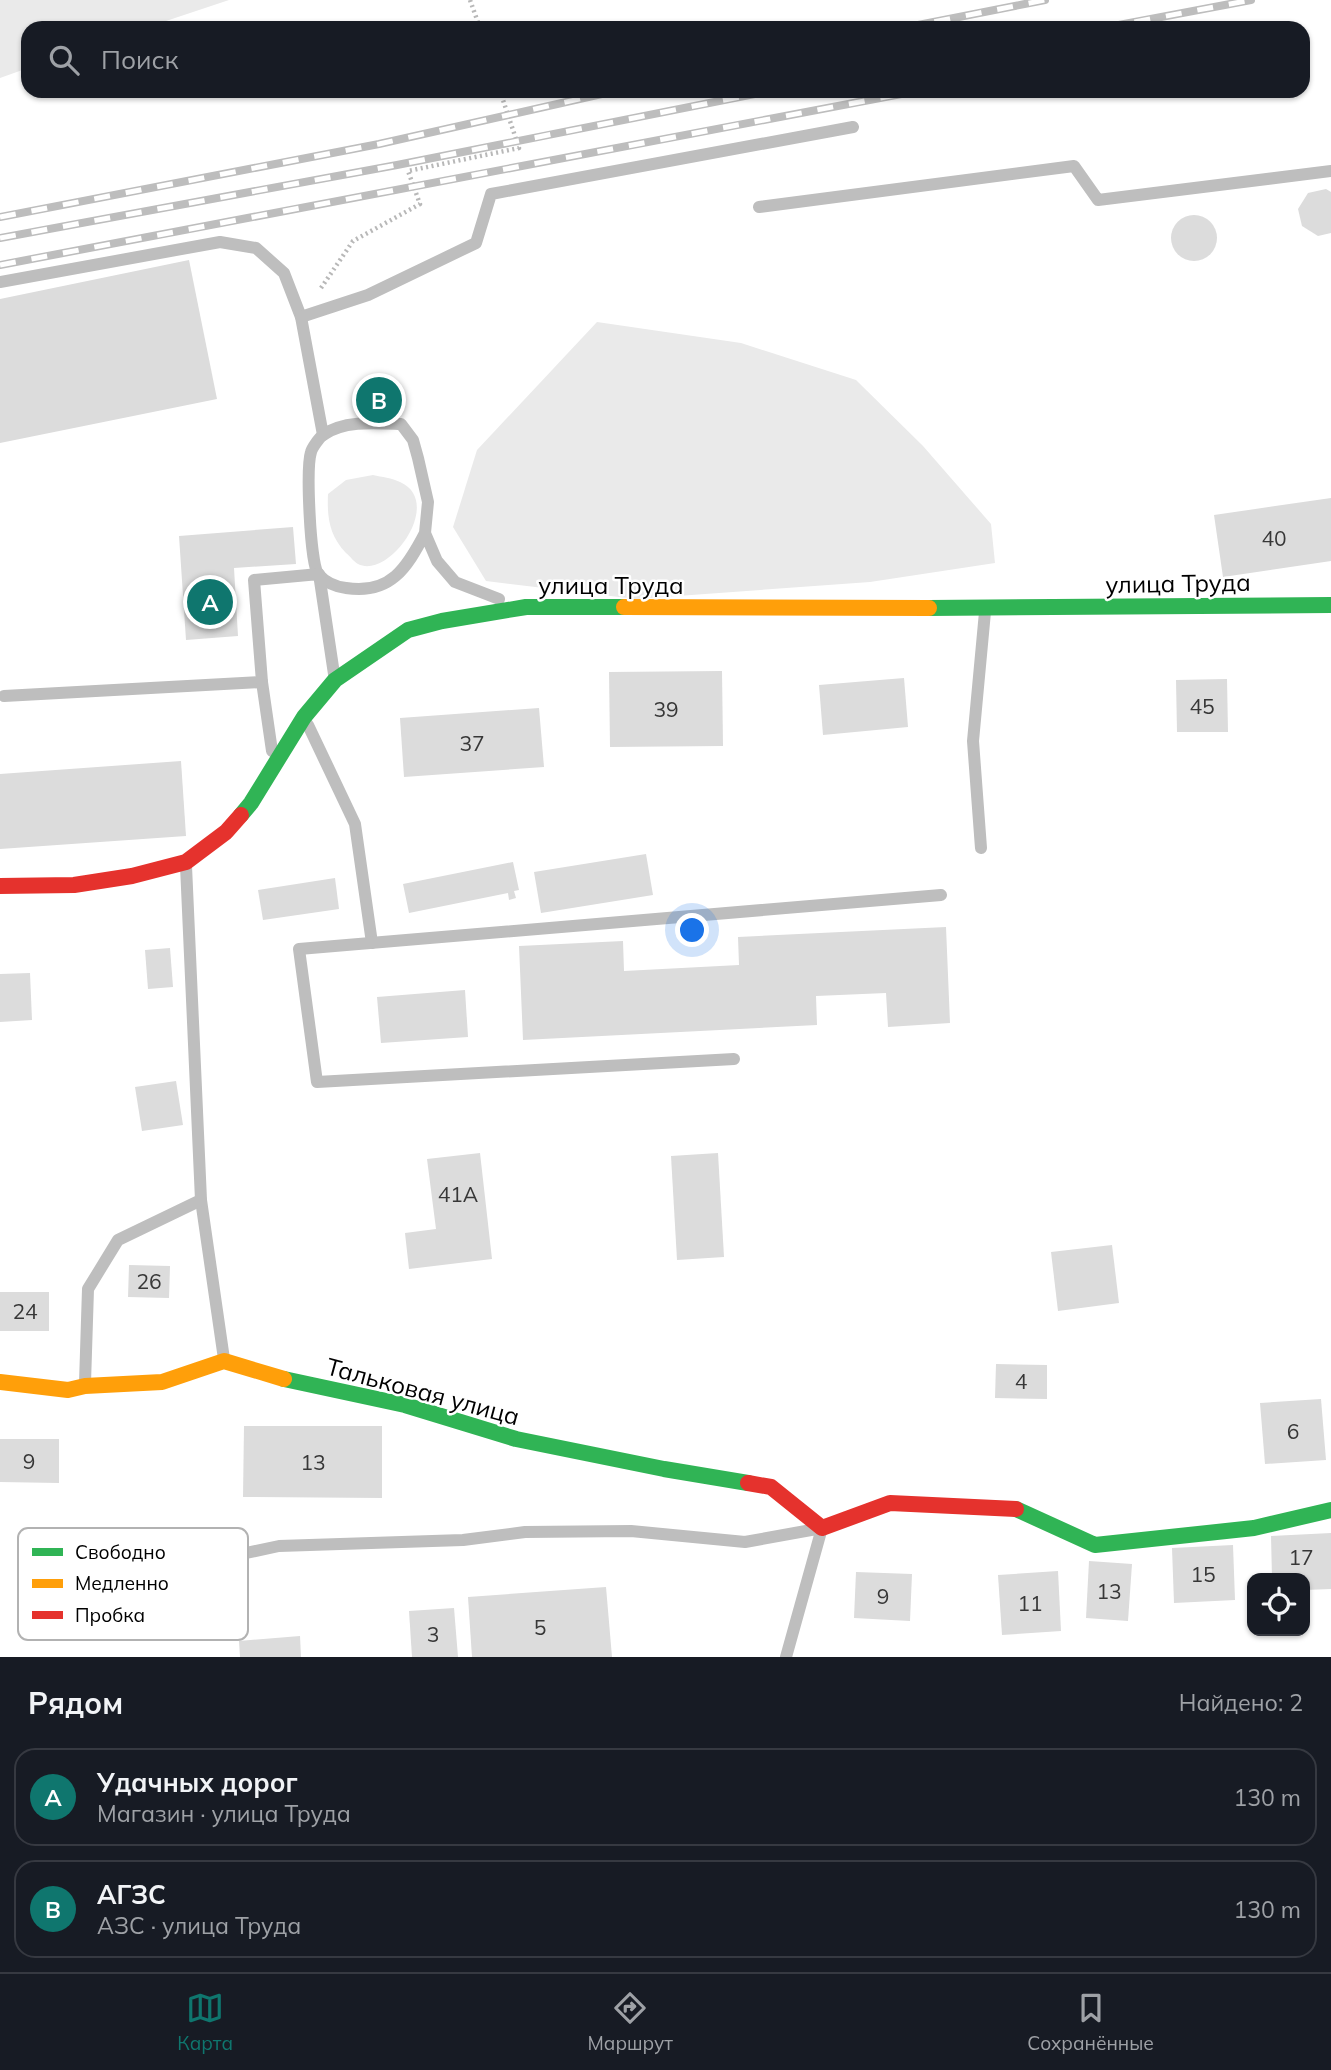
<!DOCTYPE html>
<html lang="ru">
<head>
<meta charset="utf-8">
<style>
  body { margin:0; font-family:Mulish,sans-serif; background:#242831; color:#f1f3f6 }
  .controls { position:absolute; right:21px; bottom:21px; display:grid; overflow:hidden; border-radius:14px; box-shadow:0 2px 5px #0004 }
  .controls button { width:63px; height:63px; display:grid; place-items:center; padding:0; border:0; border-bottom:2px solid #363941; background:#171b24; color:#f1f3f6; font:35px sans-serif }
  .you { position:absolute; left:693px; top:931px; width:24px; height:24px; margin:-18px; border:5px solid #fff; border-radius:50%; background:#1a73e8; box-shadow:0 0 0 10px #1a73e833 }
  .badge { display:grid; place-items:center; width:46px; height:46px; border-radius:50%; background:#0f766e; color:#fff; font-size:23px; font-weight:700 }
  .pin { position:absolute; translate:-50% -50%; border:4px solid #fff; box-shadow:0 2px 7px #0006 }
  .list { margin:0; padding:0; list-style:none }
  h2 { display:flex; justify-content:space-between; align-items:center; height:91px; margin:0; padding:0 28px; font-size:30px }
  h2 small { font-size:23px; font-weight:400; color:#9ea1a6 }
  .list li { display:grid; grid-template-columns:46px 1fr auto; gap:21px; align-items:center; box-sizing:border-box; height:98px; margin:0 14px 14px; padding:0 14px; border:2px solid #363941; border-radius:21px }
  .list b { display:block; font-size:26px; white-space:nowrap }
  .list p { margin:0; font-size:23px; white-space:nowrap; color:#9ea1a6 }
  .list em { font-size:23px; font-style:normal; color:#9ea1a6 }
  .icon { flex:none; width:38px; height:38px; fill:none; stroke:currentColor; stroke-width:2; stroke-linecap:round; stroke-linejoin:round }
  .map { position:relative; flex:none; width:1331px; height:1657px; overflow:hidden }
  .search { position:absolute; background:#171b24; box-shadow:0 2px 5px #0004; left:21px; right:21px; top:21px; height:77px; display:flex; align-items:center; gap:18px; box-sizing:border-box; padding:0 24px; border-radius:21px; color:#9ea1a6; font-size:26px }
  .sheet { height:315px; background:#171b24 }
  nav { display:flex; justify-content:space-around; align-items:center; box-sizing:border-box; height:98px; border-top:2px solid #363941; background:#171b24; font-size:19px; color:#9ea1a6 }
  nav a { display:grid; justify-items:center; gap:4px }
  nav .on { color:#0f766e }
  .map>svg:first-child { display:block }
  .green { fill:#eaeaea }
  .building { fill:#dcdcdc }
  .lines { fill:none; stroke-linecap:round; stroke-linejoin:round }
  .path { stroke:#b8b8b8; stroke-width:4.5; stroke-dasharray:2 3.5; stroke-linecap:butt }
  .lane { stroke:#bebebe; stroke-width:12 }
  .fast { stroke:#30b455; stroke-width:16 }
  .slow { stroke:#ff9f0a; stroke-width:16 }
  .jam { stroke:#e5322d; stroke-width:16 }
  .rail-casing { stroke:#bdbdbd; stroke-width:8 }
  .rail { stroke:#fff; stroke-width:5; stroke-dasharray:16; stroke-linecap:butt }
  .labels { text-anchor:middle; dominant-baseline:central; stroke-width:5; stroke-linejoin:round; paint-order:stroke }
  .number-label { font-size:21px; fill:#373737 }
  .street-label { font-size:24px; fill:#000; stroke:#fff }
  .key { fill:#fff; stroke:#b2b2b2; stroke-width:2 }
  .key-label { font-size:19px; fill:#000 }
</style>
</head>
<body>
<div class="map">
<svg width="1331" height="1657" viewBox="0 0 1331 1657">
  <rect width="100%" height="100%" fill="#fff"/>
  <!-- green -->
  <g class="green">
    <polygon points="0,0 229,0 145,28 28,28 28,68 0,78"/>
    <polygon points="597,322 741,343 856,380 923,446 991,524 995,563 870,582 636,599 486,581 453,527 477,450"/>
    <path d="M373 475C382 477 392 478 400 482 445 502 389 580 358 564 354 562 350 556 346 553 329 535 327 517 328 494L346 480Z"/>
  </g>
  <!-- building -->
  <g class="building">
    <polygon points="1326,189 1331,192 1331,233 1318,236 1302,226 1298,209 1308,193"/>
    <circle cx="1194" cy="238" r="23"/>
    <polygon points="189,260 217,399 0,443 0,299"/>
    <polygon points="400,387 400,411 359,413 358,389"/>
    <polygon points="1331,498 1331,561 1223,577 1214,515"/>
    <polygon points="293,527 296,564 234,568 238,636 186,640 179,536"/>
    <polygon points="722,671 723,746 610,747 609,672"/>
    <polygon points="904,678 908,727 823,735 819,685"/>
    <polygon points="1227,679 1228,732 1177,732 1176,680"/>
    <polygon points="539,708 544,767 404,777 400,718"/>
    <polygon points="181,761 186,836 0,849 0,774"/>
    <polygon points="646,854 653,895 541,913 534,872"/>
    <polygon points="513,862 519,890 514,891 516,898 509,900 508,893 409,913 403,884"/>
    <polygon points="335,878 339,909 263,920 258,890"/>
    <polygon points="946,927 950,1023 888,1027 886,993 816,996 817,1025 523,1040 519,946 623,941 624,971 739,965 738,937"/>
    <polygon points="170,948 173,987 148,989 145,950"/>
    <polygon points="30,973 32,1020 0,1022 0,974"/>
    <polygon points="465,990 468,1037 381,1043 377,997"/>
    <polygon points="176,1081 183,1125 142,1131 135,1087"/>
    <polygon points="480,1153 492,1259 409,1269 405,1233 436,1229 427,1159"/>
    <polygon points="718,1153 724,1257 677,1260 671,1156"/>
    <polygon points="1112,1245 1119,1303 1058,1311 1051,1252"/>
    <polygon points="129,1265 170,1266 169,1298 128,1297"/>
    <rect x="0" y="1292" width="49" height="39"/>
    <polygon points="996,1364 1047,1365 1047,1399 995,1398"/>
    <polygon points="1321,1399 1326,1460 1265,1464 1260,1403"/>
    <polygon points="244,1426 382,1426 382,1498 243,1497"/>
    <polygon points="0,1439 59,1439 59,1483 0,1482"/>
    <polygon points="1331,1533 1331,1589 1305,1590 1305,1578 1272,1578 1271,1536"/>
    <polygon points="1233,1545 1235,1600 1174,1603 1172,1548"/>
    <polygon points="1089,1561 1132,1564 1128,1621 1086,1618"/>
    <polygon points="1058,1571 1061,1631 1002,1635 998,1575"/>
    <polygon points="856,1572 912,1574 910,1621 854,1618"/>
    <polygon points="606,1587 612,1657 472,1657 468,1597"/>
    <polygon points="454,1608 458,1657 412,1657 409,1611"/>
    <polygon points="300,1636 301,1657 240,1657 239,1641"/>
  </g>
  <g class="lines">
    <!-- path -->
    <g class="path">
      <polyline points="470,0 480,28"/>
      <polyline points="321,288 353,241 420,204 408,171 519,148 500,91"/>
    </g>
    <!-- lane -->
    <g class="lane">
      <polyline points="759,207 1074,166 1098,200 1331,171"/>
      <polyline points="0,282 220,242 256,248 284,273 301,317 323,435"/>
      <polyline points="301,317 368,295 476,243 491,194 853,127"/>
      <path d="M425 533C407 568 390 595 346 588 336 587 325 582 318 574 310 562 306 468 311 452 312 448 319 438 323 435 344 420 377 423 401 424L413 440 418 458 428 502 425 533 437 561 455 582 499 599"/>
      <polyline points="4,696 262,682"/>
      <polyline points="308,725 355,824 372,943"/>
      <polyline points="272,751 262,682 254,580 319,574 334,674"/>
      <polyline points="981,848 973,741 985,612"/>
      <polyline points="734,1059 317,1082 299,949 941,895"/>
      <polyline points="201,1200 224,1359"/>
      <polyline points="85,1383 88,1289 118,1240 201,1200 186,866"/>
      <polyline points="203,1562 279,1546 463,1540 525,1532 631,1531 745,1542 822,1528 786,1657"/>
    </g>
    <!-- fast -->
    <g class="fast">
      <polyline points="929,608 1331,605"/>
      <polyline points="241,815 251,803 304,717 335,680 408,630 442,621 526,607 624,607"/>
      <polyline points="284,1379 405,1405 516,1439 664,1469 748,1483"/>
      <polyline points="1016,1509 1095,1545 1254,1528 1331,1510"/>
    </g>
    <!-- slow -->
    <g class="slow">
      <polyline points="624,607 929,608"/>
      <polyline points="0,1382 68,1390 85,1386 162,1382 224,1361 284,1379"/>
    </g>
    <!-- jam -->
    <g class="jam">
      <polyline points="0,886 74,885 132,876 186,862 226,832 241,815"/>
      <polyline points="748,1483 771,1487 822,1528 890,1503 1016,1509"/>
    </g>
    <defs>
      <g id="rail">
        <polyline points="903,28 1045,0"/>
        <polyline points="1103,28 1251,0"/>
        <polyline points="0,217 379,144 615,91"/>
        <polyline points="0,238 397,165 770,91"/>
        <polyline points="0,265 917,91"/>
      </g>
    </defs>
    <!-- rail casing -->
    <use href="#rail" class="rail-casing"/>
    <!-- rail -->
    <use href="#rail" class="rail"/>
  </g>
  <g class="labels">
    <!-- number labels -->
    <g class="number-label">
      <text x="1274" y="538">40</text>
      <text x="1202" y="706">45</text>
      <text x="666" y="709">39</text>
      <text x="472" y="743">37</text>
      <text x="458" y="1194">41А</text>
      <text x="149" y="1281">26</text>
      <text x="25" y="1311">24</text>
      <text x="1021" y="1381">4</text>
      <text x="1293" y="1431">6</text>
      <text x="29" y="1461">9</text>
      <text x="313" y="1462">13</text>
      <text x="1301" y="1557">17</text>
      <text x="1203" y="1574">15</text>
      <text x="1109" y="1591">13</text>
      <text x="883" y="1596">9</text>
      <text x="1030" y="1603">11</text>
      <text x="540" y="1627">5</text>
      <text x="433" y="1634">3</text>
    </g>
    <!-- street labels -->
    <g class="street-label">
      <text transform="translate(1178 583) rotate(-1)">улица Труда</text>
      <text x="611" y="585">улица Труда</text>
      <text transform="translate(423 1391) rotate(15)">Тальковая улица</text>
    </g>
  </g>
  <!-- legend -->
  <rect x="18" y="1528" width="230" height="112" rx="10" class="key"/>
  <rect x="32" y="1548" width="31" height="8" fill="#30b455"/>
  <rect x="32" y="1579" width="31" height="9" fill="#ff9f0a"/>
  <rect x="32" y="1611" width="31" height="8" fill="#e5322d"/>
  <g class="key-label">
    <text x="75" y="1559">Свободно</text>
    <text x="75" y="1590">Медленно</text>
    <text x="75" y="1622">Пробка</text>
  </g>
</svg>
<div class="controls">
<button><svg class="icon" aria-label="locate" viewBox="0 0 24 24"><circle cx="12" cy="12" r="6"/><path d="M12 2v4M12 18v4M2 12h4M18 12h4"/></svg></button>
</div>
<div class="you"></div>
<div class="pin badge" style="left:210px;top:602px">A</div>
<div class="pin badge" style="left:379px;top:400px">B</div>
<div class="search"><svg class="icon" aria-label="search" viewBox="0 0 24 24"><circle cx="10" cy="10" r="6"/><path d="M15 15l6 6"/></svg>Поиск</div>
</div>
<section class="sheet">
<h2>Рядом<small>Найдено: 2</small></h2>
<ul class="list">
<li><span class="badge">A</span><div><b>Удачных дорог</b><p>Магазин · улица Труда</p></div><em>130 m</em></li>
<li><span class="badge">B</span><div><b>АГЗС</b><p>АЗС · улица Труда</p></div><em>130 m</em></li>
</ul>
</section>
<nav>
<a class="on"><svg class="icon" aria-label="map" viewBox="0 0 24 24"><path d="M3 6l6-2 6 2 6-2v14l-6 2-6-2-6 2zM9 4v14M15 6v14"/></svg>Карта</a>
<a><svg class="icon" aria-label="directions" viewBox="0 0 24 24"><path d="M12 3l9 9-9 9-9-9zM9 14v-3h6M13 9l2 2-2 2"/></svg>Маршрут</a>
<a><svg class="icon" aria-label="saved" viewBox="0 0 24 24"><path d="M7 4h10v16l-5-4-5 4z"/></svg>Сохранённые</a>
</nav>
</body>
</html>
